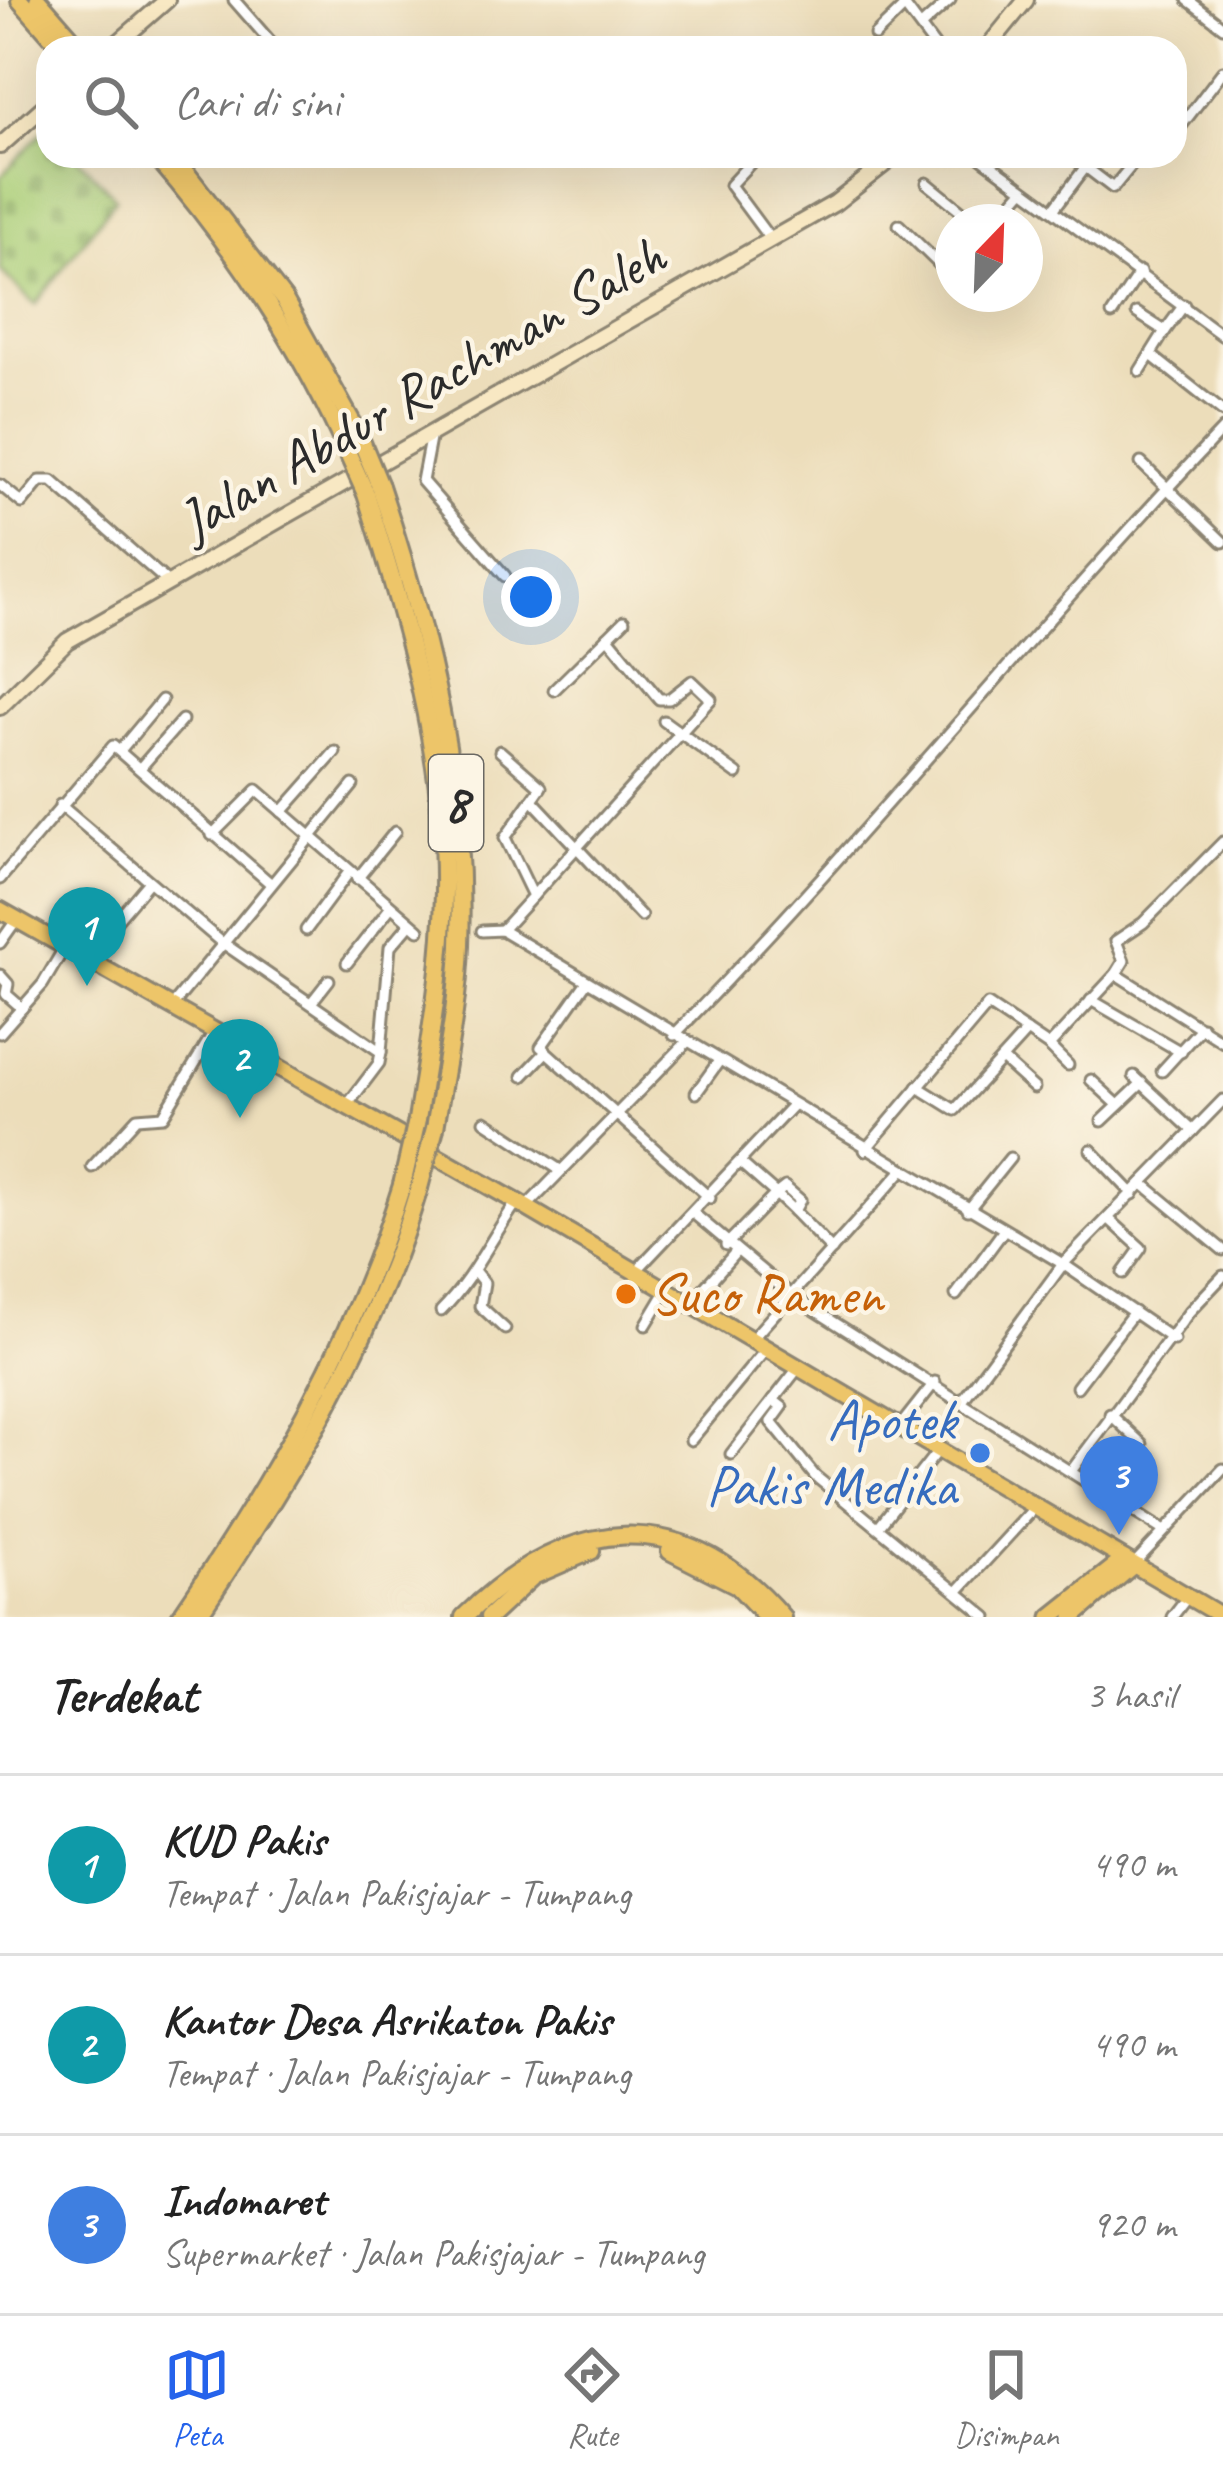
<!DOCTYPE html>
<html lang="id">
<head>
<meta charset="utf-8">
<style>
  body { margin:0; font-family:Caveat,sans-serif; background:#f2f2f2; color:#222 }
  .compass { position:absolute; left:935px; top:204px; width:108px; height:108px; border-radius:50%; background:#fff; box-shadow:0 12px 48px #0002; rotate:23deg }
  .you { position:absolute; left:531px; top:597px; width:42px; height:42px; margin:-30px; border:9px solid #fff; border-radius:50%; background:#1a73e8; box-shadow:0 0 0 18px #1a73e833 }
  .badge { display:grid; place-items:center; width:78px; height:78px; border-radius:50%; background:#2563eb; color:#fff; font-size:39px; font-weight:700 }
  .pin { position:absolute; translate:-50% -99px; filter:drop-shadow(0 3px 6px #0008) }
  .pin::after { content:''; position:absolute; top:63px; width:42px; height:36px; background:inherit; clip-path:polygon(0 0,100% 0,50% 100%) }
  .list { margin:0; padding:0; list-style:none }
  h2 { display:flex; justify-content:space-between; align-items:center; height:156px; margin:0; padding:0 48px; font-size:51px }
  h2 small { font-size:39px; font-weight:400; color:#767676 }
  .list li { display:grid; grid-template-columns:78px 1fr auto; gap:36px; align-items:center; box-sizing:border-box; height:180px; padding:0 48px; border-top:3px solid #e0e0e0 }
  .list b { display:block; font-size:45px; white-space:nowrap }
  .list p { margin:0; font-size:39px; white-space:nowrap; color:#767676 }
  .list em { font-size:39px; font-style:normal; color:#767676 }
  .icon { flex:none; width:66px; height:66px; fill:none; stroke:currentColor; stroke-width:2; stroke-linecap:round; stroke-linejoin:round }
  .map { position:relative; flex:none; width:1223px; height:1617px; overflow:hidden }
  .search { position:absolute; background:#fff; box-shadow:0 12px 48px #0002; left:36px; right:36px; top:36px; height:132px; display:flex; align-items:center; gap:30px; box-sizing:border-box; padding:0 42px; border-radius:36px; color:#767676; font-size:45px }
  .sheet { height:696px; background:#fff }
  nav { display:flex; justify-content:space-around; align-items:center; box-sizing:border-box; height:168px; border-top:3px solid #e0e0e0; background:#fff; font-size:33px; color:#767676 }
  nav a { display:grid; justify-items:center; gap:6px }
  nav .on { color:#2563eb }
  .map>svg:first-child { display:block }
  .cemetery { fill:url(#cemetery-stones); stroke:#6b7d52; stroke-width:3 }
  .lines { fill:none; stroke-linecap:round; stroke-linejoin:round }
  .street-casing { stroke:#8c8472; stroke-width:15 }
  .secondary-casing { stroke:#8c8472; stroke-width:20 }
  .primary-casing { stroke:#8c8472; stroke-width:21 }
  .highway-casing { stroke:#8c8472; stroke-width:22 }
  .street { stroke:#fff; stroke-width:9 }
  .secondary { stroke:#f8e8c3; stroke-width:14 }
  .primary { stroke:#edc569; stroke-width:15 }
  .highway { stroke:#edc569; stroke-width:16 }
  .highway-bridge-casing { stroke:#8c8472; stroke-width:22; stroke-linecap:butt }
  .highway-bridge { stroke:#edc569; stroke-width:16 }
  .food-dot { fill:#e8710a; stroke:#fcf5e5; stroke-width:4.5 }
  .shop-dot { fill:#3f7fe0; stroke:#fcf5e5; stroke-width:4.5 }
  .labels { text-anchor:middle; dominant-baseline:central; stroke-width:9; stroke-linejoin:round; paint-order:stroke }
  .shield { fill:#fcf5e5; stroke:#6a6863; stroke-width:3 }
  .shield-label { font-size:54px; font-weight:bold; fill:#2b2b2b }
  .street-label { font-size:57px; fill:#2b2b2b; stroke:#fcf5e5 }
  .food-label { font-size:57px; fill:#c56008; stroke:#fcf5e5; text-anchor:start }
  .shop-label { font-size:57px; fill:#366cbe; stroke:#fcf5e5; text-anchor:end }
</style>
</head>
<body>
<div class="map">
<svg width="1223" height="1617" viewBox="0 0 1223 1617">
  <defs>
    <pattern id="cemetery-stones" width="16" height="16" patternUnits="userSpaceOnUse" patternTransform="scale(3)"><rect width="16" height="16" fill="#abcf79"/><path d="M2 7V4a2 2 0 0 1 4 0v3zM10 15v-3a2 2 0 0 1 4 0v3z" fill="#93b269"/></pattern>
  </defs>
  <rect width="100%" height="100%" fill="#fcf5e5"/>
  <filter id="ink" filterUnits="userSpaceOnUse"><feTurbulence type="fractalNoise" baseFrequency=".00833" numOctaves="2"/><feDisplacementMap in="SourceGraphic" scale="24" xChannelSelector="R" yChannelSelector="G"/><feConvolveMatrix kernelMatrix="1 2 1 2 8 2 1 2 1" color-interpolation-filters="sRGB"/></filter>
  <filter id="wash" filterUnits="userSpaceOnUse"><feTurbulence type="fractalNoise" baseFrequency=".004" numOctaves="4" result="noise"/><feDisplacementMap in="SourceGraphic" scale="48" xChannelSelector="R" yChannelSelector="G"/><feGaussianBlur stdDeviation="2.7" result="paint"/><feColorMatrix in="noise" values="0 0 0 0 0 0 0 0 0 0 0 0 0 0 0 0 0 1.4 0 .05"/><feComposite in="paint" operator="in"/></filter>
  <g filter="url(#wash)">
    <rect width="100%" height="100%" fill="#ecddba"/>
    <!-- cemetery -->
    <polygon class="cemetery" points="48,126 48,156 76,156 116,198 35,305 0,270 0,177"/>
  </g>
  <g filter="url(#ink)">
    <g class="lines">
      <defs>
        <g id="street">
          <polyline points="234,0 276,48"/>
          <polyline points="900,0 936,48"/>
          <polyline points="1188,0 1223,27"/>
          <polyline points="921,26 950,0"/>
          <polyline points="875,35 905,6"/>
          <polyline points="1175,134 1223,71"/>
          <polyline points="757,156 730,185 770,239"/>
          <polyline points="979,156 1223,336"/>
          <polyline points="1071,156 1113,188 1131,166"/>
          <polyline points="1116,156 1131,166 1139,156"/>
          <polyline points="927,183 975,222"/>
          <polyline points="1053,210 1094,156"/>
          <polyline points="995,222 1023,190"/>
          <polyline points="899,225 944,269 953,268"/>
          <polyline points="1137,313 1165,331 1140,371"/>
          <polyline points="1112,314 1140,272"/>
          <polyline points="1165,331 1184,305"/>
          <polyline points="1151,355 1223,412"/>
          <polyline points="431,434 422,481 505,576"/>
          <polyline points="1141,463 1223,542"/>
          <polyline points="0,485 22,503 40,481 52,481 170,584"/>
          <polyline points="554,690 608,637"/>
          <polyline points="664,721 737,774"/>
          <polyline points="122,748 162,700"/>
          <polyline points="500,751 541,787 505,838 533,896 502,930"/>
          <polyline points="141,767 182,720"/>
          <polyline points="533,801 641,916"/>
          <polyline points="60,805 220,941 381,1052 379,1063 348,1104"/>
          <polyline points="282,812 335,752"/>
          <polyline points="212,835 257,790 419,930"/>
          <polyline points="0,879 113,746 270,883"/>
          <polyline points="357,879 395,832"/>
          <polyline points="533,896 711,699 692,681 669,699 659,699 608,637 624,621"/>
          <polyline points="306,930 349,872"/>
          <polyline points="482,931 502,930 1063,1264 1174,1340"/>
          <polyline points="0,943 17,919"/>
          <polyline points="86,956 147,884"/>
          <polyline points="347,963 390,908"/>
          <polyline points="1116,974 1124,961 1116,941 1143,923 1223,842"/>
          <polyline points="0,975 8,984 6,994 22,1008"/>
          <polyline points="586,983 541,1047 710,1198"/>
          <polyline points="1091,1000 1181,1052"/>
          <polyline points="311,1003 329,980"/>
          <polyline points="173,1005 353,785"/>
          <polyline points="0,1033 43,984 66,945"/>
          <path d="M674 1035C865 840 1035 626 1223 429"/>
          <polyline points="1049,1046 1068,1065"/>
          <polyline points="381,1052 390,947 409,925"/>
          <polyline points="1002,1059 1034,1088"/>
          <polyline points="1162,1071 1202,1027"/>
          <polyline points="523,1076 545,1053"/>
          <polyline points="1134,1076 1193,1131"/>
          <polyline points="1091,1080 1116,1103"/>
          <polyline points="918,1087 955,1110 1027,1031"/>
          <polyline points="696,1093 719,1061"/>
          <polyline points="485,1121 560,1170"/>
          <polyline points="1102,1121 1142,1083"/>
          <polyline points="865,1150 988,1005 1049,1046 1116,974 1223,1042"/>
          <polyline points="1091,1150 1133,1194"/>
          <polyline points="743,1165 776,1194 785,1187 800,1200 794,1211 832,1250"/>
          <polyline points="92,1167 137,1118 163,1116 215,1030"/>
          <polyline points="1142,1183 1223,1250"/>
          <polyline points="526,1207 687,1042"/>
          <polyline points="968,1210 1010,1158"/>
          <polyline points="693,1213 791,1295 1164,1531"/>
          <polyline points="1109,1219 1141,1248 1123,1273"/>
          <polyline points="726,1245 776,1194 794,1211"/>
          <polyline points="636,1271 792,1106"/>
          <polyline points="476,1273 484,1283 480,1306 505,1329"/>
          <polyline points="956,1295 1004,1230"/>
          <polyline points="691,1303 735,1253"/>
          <path d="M441 1311C474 1278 490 1239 517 1202"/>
          <polyline points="646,1325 667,1290"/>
          <polyline points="752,1339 902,1171"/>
          <polyline points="1077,1387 1134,1312"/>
          <polyline points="773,1400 782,1407 771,1422 815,1476 987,1617"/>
          <polyline points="963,1400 1063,1264 1223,1100"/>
          <polyline points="1110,1414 1142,1444"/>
          <polyline points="901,1425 935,1382"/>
          <polyline points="691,1440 767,1348"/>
          <polyline points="731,1454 799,1367"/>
          <polyline points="1072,1470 1189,1312 1223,1276"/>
          <polyline points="879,1526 940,1448"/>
          <polyline points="1133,1565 1223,1469"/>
          <polyline points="957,1592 1037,1505"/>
          <polyline points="1172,1617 1188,1596"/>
        </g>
        <g id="secondary">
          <polyline points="112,48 167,0"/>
          <polyline points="987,48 1026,0"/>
          <polyline points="0,146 48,103"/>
          <polyline points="0,707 67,641 835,203 895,156"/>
        </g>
        <g id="primary">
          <polyline points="0,910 517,1202 1223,1617"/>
          <polyline points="1051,1617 1124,1559"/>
          <polyline points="1073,1617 1133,1565"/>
        </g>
        <g id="highway">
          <polyline points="20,0 62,48"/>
          <polyline points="38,0 80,48"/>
          <path d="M156 156C231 243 293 334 341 438"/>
          <polyline points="173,156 285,301 358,433"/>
          <path d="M380 486C430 637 466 785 460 945 458 1006 445 1067 435 1128"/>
          <path d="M366 494C406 622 446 756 444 891 443 968 429 1044 417 1120"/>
          <polyline points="670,1551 737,1585 767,1617"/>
          <path d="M180 1617C273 1481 353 1343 402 1185"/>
          <path d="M197 1617C288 1481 372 1347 419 1188"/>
          <path d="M464 1617C567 1516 683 1501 782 1617"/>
          <polyline points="489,1617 533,1576 591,1551"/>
        </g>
      </defs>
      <!-- street casing -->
      <use href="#street" class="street-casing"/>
      <!-- secondary casing -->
      <use href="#secondary" class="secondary-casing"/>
      <!-- primary casing -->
      <use href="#primary" class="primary-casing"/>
      <!-- highway casing -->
      <use href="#highway" class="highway-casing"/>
      <!-- street -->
      <use href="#street" class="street"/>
      <!-- secondary -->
      <use href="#secondary" class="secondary"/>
      <!-- primary -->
      <use href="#primary" class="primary"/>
      <!-- highway -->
      <use href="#highway" class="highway"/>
      <defs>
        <g id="highway-bridge">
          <polyline points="358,433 380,486"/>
          <polyline points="341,438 366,494"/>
          <polyline points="402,1185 417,1120"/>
          <polyline points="419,1188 435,1128"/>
        </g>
      </defs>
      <!-- highway-bridge casing -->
      <use href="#highway-bridge" class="highway-bridge-casing"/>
      <!-- highway-bridge -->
      <use href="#highway-bridge" class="highway-bridge"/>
    </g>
  </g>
  <!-- markers -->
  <circle class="food-dot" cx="626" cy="1294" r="12"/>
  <circle class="shop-dot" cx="980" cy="1453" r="12"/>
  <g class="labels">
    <!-- shield labels -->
    <rect class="shield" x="429" y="755" width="54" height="96" rx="9"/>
    <g class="shield-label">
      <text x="456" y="803">8</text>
    </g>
    <!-- street labels -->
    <g class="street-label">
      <text transform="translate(421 388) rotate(-30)">Jalan Abdur Rachman Saleh</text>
    </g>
    <!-- food labels -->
    <g class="food-label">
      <text x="650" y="1294">Suco Ramen</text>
    </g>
    <!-- shop labels -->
    <g class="shop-label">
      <text x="956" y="1420">Apotek<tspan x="956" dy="66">Pakis Medika</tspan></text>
    </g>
  </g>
</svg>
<svg class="compass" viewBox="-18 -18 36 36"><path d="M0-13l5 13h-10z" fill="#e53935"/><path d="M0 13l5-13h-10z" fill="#767676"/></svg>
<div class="you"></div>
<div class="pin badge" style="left:87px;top:986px;background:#0f9aa8">1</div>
<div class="pin badge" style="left:240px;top:1118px;background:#0f9aa8">2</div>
<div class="pin badge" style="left:1119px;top:1535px;background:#3f7fe0">3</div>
<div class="search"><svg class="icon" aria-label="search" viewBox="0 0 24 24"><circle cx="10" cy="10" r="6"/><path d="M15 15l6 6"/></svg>Cari di sini</div>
</div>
<section class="sheet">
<h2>Terdekat<small>3 hasil</small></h2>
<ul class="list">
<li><span class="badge" style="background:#0f9aa8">1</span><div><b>KUD Pakis</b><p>Tempat · Jalan Pakisjajar - Tumpang</p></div><em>490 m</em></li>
<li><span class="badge" style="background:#0f9aa8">2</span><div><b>Kantor Desa Asrikaton Pakis</b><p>Tempat · Jalan Pakisjajar - Tumpang</p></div><em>490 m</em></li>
<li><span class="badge" style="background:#3f7fe0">3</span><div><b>Indomaret</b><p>Supermarket · Jalan Pakisjajar - Tumpang</p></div><em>920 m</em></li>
</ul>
</section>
<nav>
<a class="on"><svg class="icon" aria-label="map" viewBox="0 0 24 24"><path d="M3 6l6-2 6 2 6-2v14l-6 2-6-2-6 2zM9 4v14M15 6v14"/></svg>Peta</a>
<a><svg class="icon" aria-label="directions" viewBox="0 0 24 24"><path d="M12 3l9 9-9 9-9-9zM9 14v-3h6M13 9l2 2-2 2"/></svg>Rute</a>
<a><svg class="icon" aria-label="saved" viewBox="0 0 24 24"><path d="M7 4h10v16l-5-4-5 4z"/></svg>Disimpan</a>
</nav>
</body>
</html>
